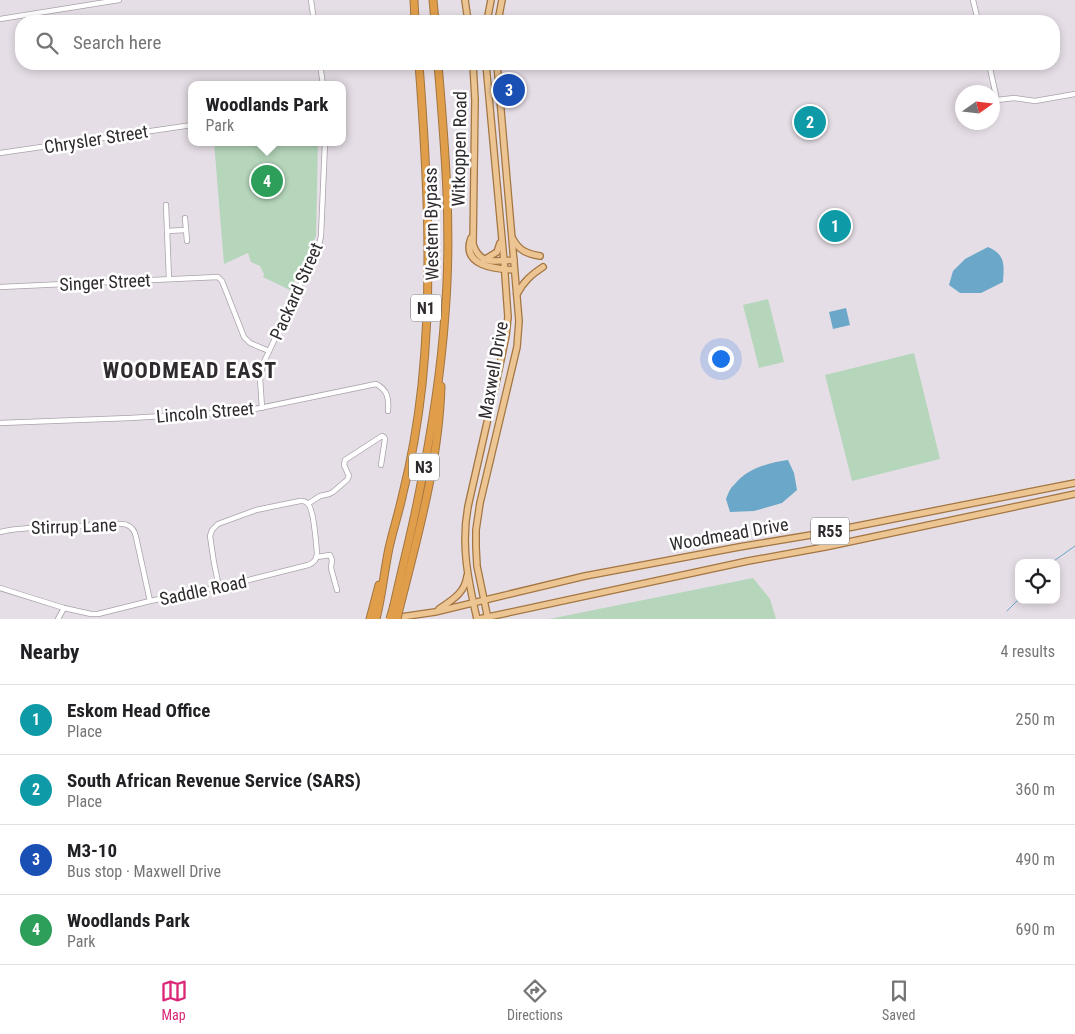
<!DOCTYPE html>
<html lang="en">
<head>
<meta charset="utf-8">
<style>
  body { margin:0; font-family:"Roboto Condensed",sans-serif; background:#f6f6f6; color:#202124 }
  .controls { position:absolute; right:15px; bottom:15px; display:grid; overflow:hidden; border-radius:10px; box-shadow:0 2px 8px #0003 }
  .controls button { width:45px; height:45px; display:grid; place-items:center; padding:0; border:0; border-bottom:1px solid #e0e0e0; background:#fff; color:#202124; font:25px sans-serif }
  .compass { position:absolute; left:955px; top:85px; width:45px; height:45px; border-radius:50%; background:#fff; box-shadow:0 2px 8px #0003; rotate:76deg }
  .you { position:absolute; left:720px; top:358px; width:18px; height:18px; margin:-12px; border:4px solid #fff; border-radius:50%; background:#1a73e8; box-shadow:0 0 0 8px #1a73e833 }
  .badge { display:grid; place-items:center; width:32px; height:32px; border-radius:50%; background:#db2777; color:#fff; font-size:16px; font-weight:700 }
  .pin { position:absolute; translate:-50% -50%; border:2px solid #fff; box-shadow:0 1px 5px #0006 }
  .popup { position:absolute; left:188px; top:81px; width:158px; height:65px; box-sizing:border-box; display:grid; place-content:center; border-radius:10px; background:#fff; filter:drop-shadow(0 1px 4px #0005); font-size:16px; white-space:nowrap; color:#757577 }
  .popup b { font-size:19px; color:#202124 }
  .popup::after { content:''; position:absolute; left:50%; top:100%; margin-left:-10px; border:10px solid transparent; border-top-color:#fff }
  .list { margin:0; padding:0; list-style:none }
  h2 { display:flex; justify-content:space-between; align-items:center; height:65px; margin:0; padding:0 20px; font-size:21px }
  h2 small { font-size:16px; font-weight:400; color:#757577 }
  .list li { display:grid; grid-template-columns:32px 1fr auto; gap:15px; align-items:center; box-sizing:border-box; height:70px; padding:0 20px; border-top:1px solid #e0e0e0 }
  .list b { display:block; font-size:19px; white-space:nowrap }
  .list p { margin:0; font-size:16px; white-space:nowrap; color:#757577 }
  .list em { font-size:16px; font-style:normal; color:#757577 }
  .icon { flex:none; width:28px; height:28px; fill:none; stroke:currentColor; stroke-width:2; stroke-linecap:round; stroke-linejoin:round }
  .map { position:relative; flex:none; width:1075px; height:619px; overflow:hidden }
  .search { position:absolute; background:#fff; box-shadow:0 2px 8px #0003; left:15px; right:15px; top:15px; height:55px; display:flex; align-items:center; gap:12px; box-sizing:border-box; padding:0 18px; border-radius:20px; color:#757577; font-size:19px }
  .sheet { height:345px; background:#fff }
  nav { display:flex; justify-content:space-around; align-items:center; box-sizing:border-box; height:70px; border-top:1px solid #e0e0e0; background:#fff; font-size:14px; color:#757577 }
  nav a { display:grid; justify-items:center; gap:2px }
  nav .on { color:#db2777 }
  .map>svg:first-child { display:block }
  .green { fill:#b5d6bb }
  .water { fill:#6aa7c8 }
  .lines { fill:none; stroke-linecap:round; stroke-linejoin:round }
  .stream { stroke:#6aa7c8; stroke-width:1 }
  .minor-casing { stroke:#aaa2aa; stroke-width:6 }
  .major-casing { stroke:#a27541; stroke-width:8 }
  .highway-casing { stroke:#a27541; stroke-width:9 }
  .minor { stroke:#fff; stroke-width:4.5 }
  .major { stroke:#ecc593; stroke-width:5.5 }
  .highway { stroke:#e09e4b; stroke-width:7 }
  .highway-bridge-casing { stroke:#a27541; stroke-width:9; stroke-linecap:butt }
  .highway-bridge { stroke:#e09e4b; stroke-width:7 }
  .labels { text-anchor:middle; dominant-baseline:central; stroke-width:5; stroke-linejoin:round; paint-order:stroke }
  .shield { fill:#fff; stroke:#6d6a6d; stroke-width:1 }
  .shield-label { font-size:16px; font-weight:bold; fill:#2e2a2e }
  .street-label { font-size:18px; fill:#2e2a2e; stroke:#fff }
  .district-label { font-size:22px; font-weight:bold; letter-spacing:1px; fill:#2e2a2e; stroke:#fff }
</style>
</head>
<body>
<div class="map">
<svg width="1075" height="619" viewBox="0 0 1075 619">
  <rect width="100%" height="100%" fill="#e6dee6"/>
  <!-- green -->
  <g class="green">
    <polygon points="214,142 318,142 316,236 290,290 263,277 264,274 260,266 251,262 248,253 224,264"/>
    <polygon points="768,299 784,362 759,368 743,305"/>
    <polygon points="914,353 940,459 852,481 825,375"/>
    <polygon points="753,578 770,599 776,619 549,619"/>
  </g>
  <!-- water -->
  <g class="water">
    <path d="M988 247C1006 255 1004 265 1003 282L981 293H960L949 285 953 271 965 259Z"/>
    <polygon points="846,308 850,325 833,329 829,312"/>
    <path d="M788 460 794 473 797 490 782 503 754 511 730 512 726 499C728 494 730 488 734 485 747 468 768 463 788 460Z"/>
  </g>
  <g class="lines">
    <!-- stream -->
    <g class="stream">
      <polyline points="1051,563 1075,546"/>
      <polyline points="1007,611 1019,599"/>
    </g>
    <defs>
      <g id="minor">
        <polyline points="311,0 314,21"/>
        <polyline points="973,0 978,21"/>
        <polyline points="0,19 119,0"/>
        <polyline points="320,64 323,85"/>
        <polyline points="989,64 997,100 1014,98 1035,101 1075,94"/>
        <polyline points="0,153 192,125"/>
        <polyline points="166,205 169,279"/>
        <polyline points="185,218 187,241"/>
        <polyline points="167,231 186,230"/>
        <polyline points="0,287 218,277 222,281 244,337 250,343 269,351"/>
        <polyline points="262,408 260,378 263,364 319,245 321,236 325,142"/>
        <path d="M0 423 130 418 216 413 250 410 376 384C388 390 389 399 388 411"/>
        <polyline points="309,503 320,496 329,494 333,492 347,480 349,476 344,465 345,460 382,436 384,437 385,439 381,465"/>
        <path d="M0 532C26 526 54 528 81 526 92 526 117 521 127 525 132 527 135 532 136 537L150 601"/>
        <polyline points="317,557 330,555 332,560 331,568 337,590"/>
        <path d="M0 588 64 608 91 614H98L150 601 229 585 308 565C314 563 317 559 317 553 316 544 314 507 307 503 304 500 303 501 300 501L256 510 218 524 212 530 210 536 214 563 219 587"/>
        <polyline points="58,619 64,608"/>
      </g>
      <g id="major">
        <polyline points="465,0 468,21"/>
        <polyline points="487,21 491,0"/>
        <polyline points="498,21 502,0"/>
        <path d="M473 64 475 100 473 244C480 266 495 261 514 260"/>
        <path d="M471 238C461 266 495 269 514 270"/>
        <path d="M513 239C519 251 528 254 540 256"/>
        <polyline points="484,260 497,252 500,243"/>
        <path d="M517 294C524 281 531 275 543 267"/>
        <path d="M439 609C452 600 465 593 467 576"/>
        <polyline points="394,618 435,612 585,576 739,547 817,534 1075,483"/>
        <path d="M477 619C468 580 460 542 469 502L498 374 506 336 508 317 504 261 486 64"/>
        <polyline points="479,619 748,561 825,547 1075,494"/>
        <polyline points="488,619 477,566 476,547 476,530 480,503 517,347 519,321 497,64"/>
      </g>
      <g id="highway">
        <polyline points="414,0 415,21"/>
        <polyline points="433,0 435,21"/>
        <path d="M394 605C402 568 412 531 419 494 431 435 441 374 445 314 452 230 445 147 438 64"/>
        <path d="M400 606C418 535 439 460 441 386"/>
        <polyline points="370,619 379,585"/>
        <path d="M376 619C382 596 384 572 389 548 393 530 399 512 403 493 412 458 418 421 422 385 433 279 427 170 419 64"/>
      </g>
    </defs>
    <!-- minor casing -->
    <use href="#minor" class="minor-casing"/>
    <!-- major casing -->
    <use href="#major" class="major-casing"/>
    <!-- highway casing -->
    <use href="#highway" class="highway-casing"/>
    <!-- minor -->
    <use href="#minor" class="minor"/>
    <!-- major -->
    <use href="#major" class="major"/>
    <!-- highway -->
    <use href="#highway" class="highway"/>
    <defs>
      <g id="highway-bridge">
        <polyline points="390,619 394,605"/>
        <polyline points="397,619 400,606"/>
      </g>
    </defs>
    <!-- highway-bridge casing -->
    <use href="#highway-bridge" class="highway-bridge-casing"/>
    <!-- highway-bridge -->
    <use href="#highway-bridge" class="highway-bridge"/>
  </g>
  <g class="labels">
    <!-- shield labels -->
    <g class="shield">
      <rect x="411" y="294.5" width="30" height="27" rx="4"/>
      <rect x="409" y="453.5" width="30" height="27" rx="4"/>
      <rect x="811" y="517.5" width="38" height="27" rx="4"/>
    </g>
    <g class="shield-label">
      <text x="426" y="308">N1</text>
      <text x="424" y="467">N3</text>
      <text x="830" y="531">R55</text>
    </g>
    <!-- street labels -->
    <g class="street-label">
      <text transform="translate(96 139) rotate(-9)">Chrysler Street</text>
      <text transform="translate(459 149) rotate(-89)">Witkoppen Road</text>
      <text transform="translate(431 224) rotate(-91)">Western Bypass</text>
      <text transform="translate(105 282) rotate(-3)">Singer Street</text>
      <text transform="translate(296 291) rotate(-66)">Packard Street</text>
      <text transform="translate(493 370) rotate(-80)">Maxwell Drive</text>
      <text transform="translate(205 412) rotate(-5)">Lincoln Street</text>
      <text transform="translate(74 526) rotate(-2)">Stirrup Lane</text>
      <text transform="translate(729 534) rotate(-10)">Woodmead Drive</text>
      <text transform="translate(203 590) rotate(-12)">Saddle Road</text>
    </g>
    <!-- district labels -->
    <g class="district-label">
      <text x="190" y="370">WOODMEAD EAST</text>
    </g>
  </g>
</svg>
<div class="controls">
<button><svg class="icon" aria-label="locate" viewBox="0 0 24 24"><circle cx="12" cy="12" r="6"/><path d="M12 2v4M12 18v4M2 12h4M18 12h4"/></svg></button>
</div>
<svg class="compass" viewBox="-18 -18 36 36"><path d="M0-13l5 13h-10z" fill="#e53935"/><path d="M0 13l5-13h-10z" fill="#757577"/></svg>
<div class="you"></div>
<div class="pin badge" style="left:835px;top:226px;background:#0f9aa8">1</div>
<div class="pin badge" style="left:810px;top:122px;background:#0f9aa8">2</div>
<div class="pin badge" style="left:509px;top:90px;background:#1a4fb4">3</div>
<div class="pin badge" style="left:267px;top:181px;background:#2e9e5b">4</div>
<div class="popup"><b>Woodlands Park</b>Park</div>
<div class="search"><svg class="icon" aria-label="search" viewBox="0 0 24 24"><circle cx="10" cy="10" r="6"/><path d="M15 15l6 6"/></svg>Search here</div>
</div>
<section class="sheet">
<h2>Nearby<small>4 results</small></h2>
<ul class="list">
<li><span class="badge" style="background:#0f9aa8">1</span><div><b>Eskom Head Office</b><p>Place</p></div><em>250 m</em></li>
<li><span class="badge" style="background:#0f9aa8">2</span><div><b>South African Revenue Service (SARS)</b><p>Place</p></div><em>360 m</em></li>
<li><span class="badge" style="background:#1a4fb4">3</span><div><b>M3-10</b><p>Bus stop · Maxwell Drive</p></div><em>490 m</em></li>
<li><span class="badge" style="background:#2e9e5b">4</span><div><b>Woodlands Park</b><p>Park</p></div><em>690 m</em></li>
</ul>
</section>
<nav>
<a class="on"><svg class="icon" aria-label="map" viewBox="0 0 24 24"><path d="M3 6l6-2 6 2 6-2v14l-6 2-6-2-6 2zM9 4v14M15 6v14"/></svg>Map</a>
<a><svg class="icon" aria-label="directions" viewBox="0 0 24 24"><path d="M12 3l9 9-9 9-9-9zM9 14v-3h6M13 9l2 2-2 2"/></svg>Directions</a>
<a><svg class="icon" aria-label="saved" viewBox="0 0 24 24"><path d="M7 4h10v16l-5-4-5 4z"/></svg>Saved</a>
</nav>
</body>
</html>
